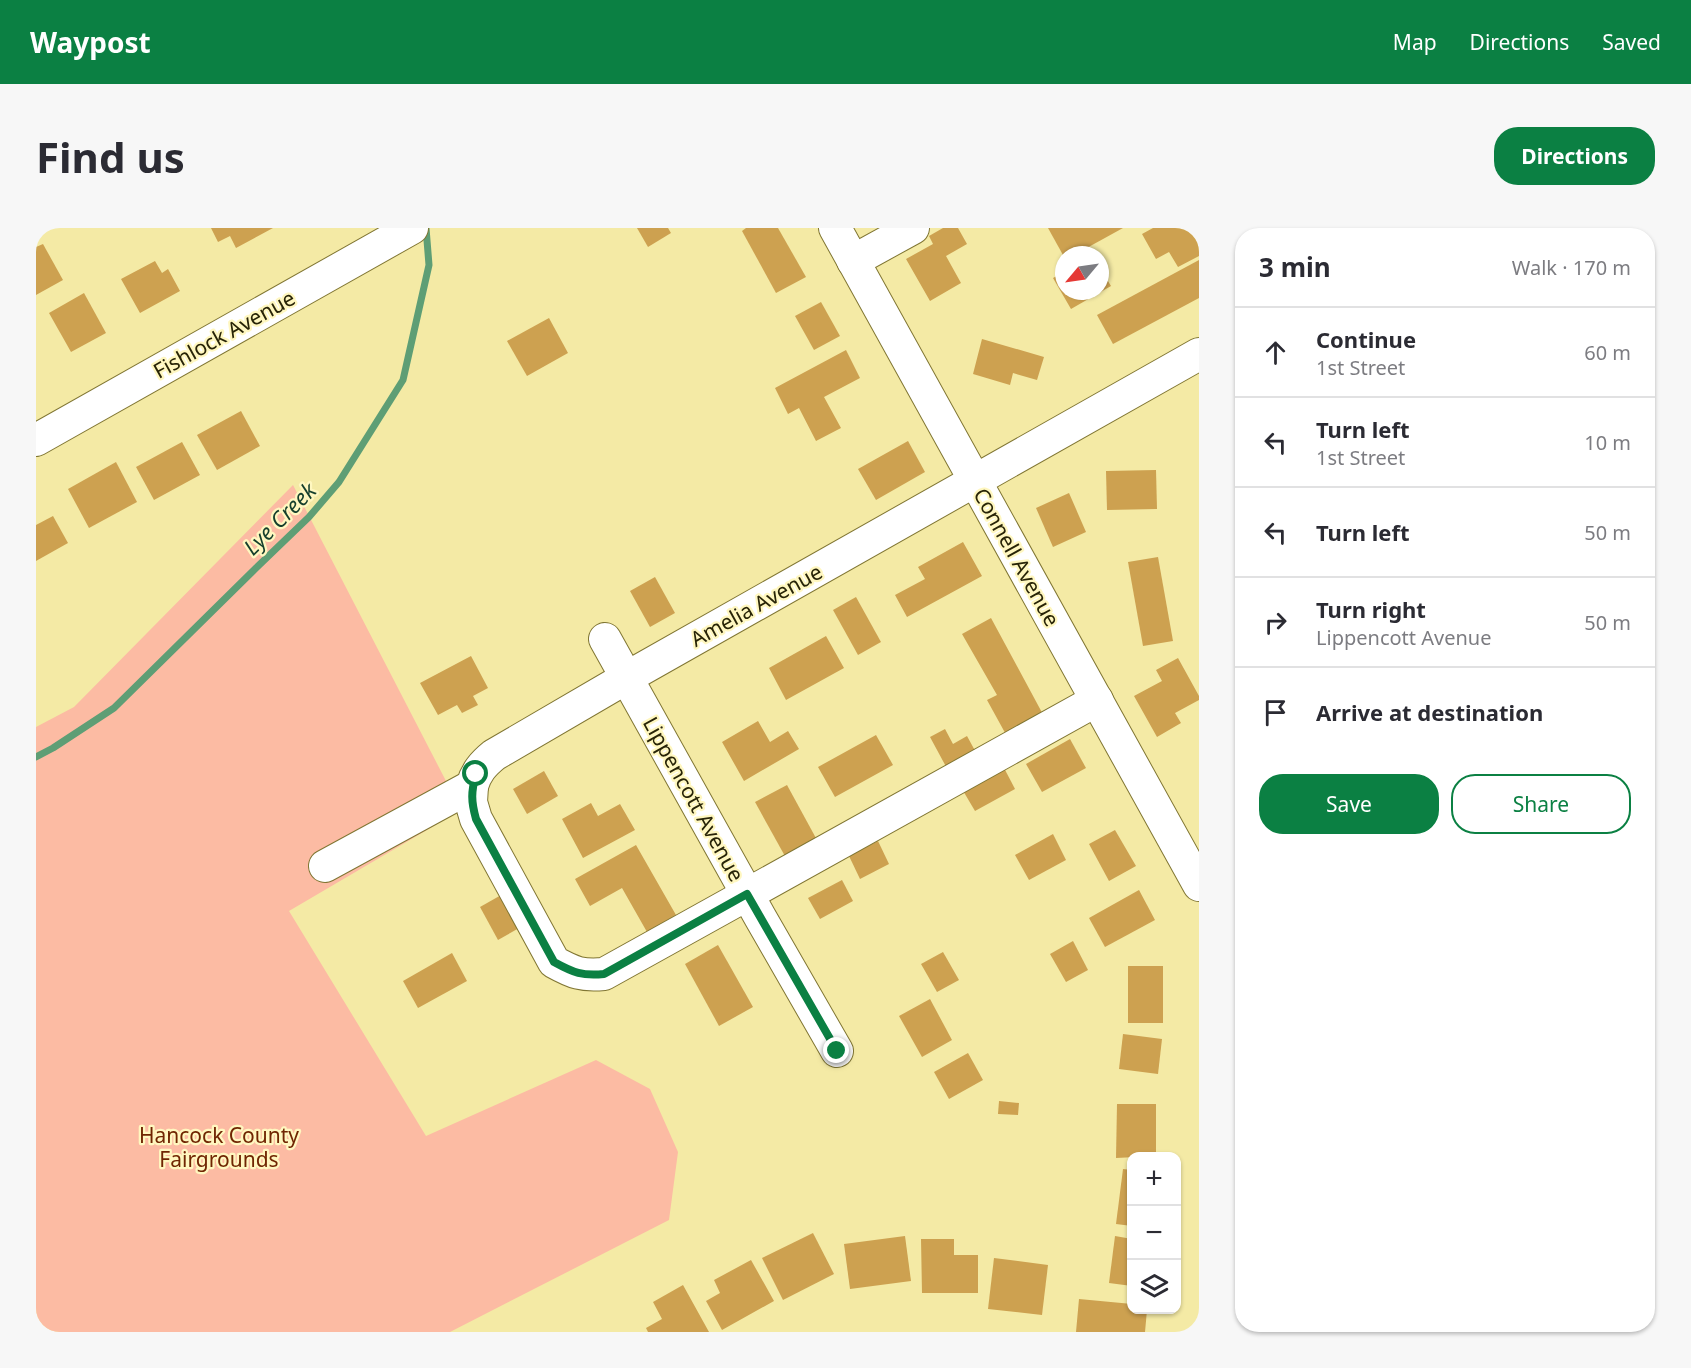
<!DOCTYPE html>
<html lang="en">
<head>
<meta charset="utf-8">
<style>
  body { margin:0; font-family:"Noto Sans",sans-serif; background:#f7f7f7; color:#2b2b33 }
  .controls { position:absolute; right:18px; bottom:18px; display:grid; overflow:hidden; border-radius:12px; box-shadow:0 2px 4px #0004 }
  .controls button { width:54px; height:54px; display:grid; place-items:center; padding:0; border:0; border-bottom:2px solid #e1e1e2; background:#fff; color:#2b2b33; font:30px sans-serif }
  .compass { position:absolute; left:1019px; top:18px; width:54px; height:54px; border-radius:50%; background:#fff; box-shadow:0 2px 4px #0004; rotate:241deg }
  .stop { position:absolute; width:18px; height:18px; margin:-14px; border:4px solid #0b8043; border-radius:50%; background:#fff }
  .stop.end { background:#0b8043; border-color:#fff; box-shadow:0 2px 6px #0008 }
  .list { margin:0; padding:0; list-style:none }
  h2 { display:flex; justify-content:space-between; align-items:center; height:78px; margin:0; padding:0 24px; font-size:26px }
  h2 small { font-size:20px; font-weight:400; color:#7c7c81 }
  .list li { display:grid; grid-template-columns:39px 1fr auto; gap:18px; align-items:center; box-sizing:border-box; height:90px; padding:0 24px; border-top:2px solid #e1e1e2 }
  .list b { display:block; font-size:22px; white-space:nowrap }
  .list p { margin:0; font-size:20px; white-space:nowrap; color:#7c7c81 }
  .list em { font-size:20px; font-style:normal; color:#7c7c81 }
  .actions { display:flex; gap:12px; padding:18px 24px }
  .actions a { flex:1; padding:14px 0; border:2px solid #0b8043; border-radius:24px; text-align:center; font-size:21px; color:#0b8043 }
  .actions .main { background:#0b8043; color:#fff }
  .icon { flex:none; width:33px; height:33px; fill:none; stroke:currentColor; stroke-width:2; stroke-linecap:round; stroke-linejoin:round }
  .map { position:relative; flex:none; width:1163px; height:1104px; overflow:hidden; border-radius:24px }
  header { display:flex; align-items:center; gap:36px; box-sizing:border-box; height:84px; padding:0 30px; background:#0b8043; color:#fff }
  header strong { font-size:28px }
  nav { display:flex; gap:33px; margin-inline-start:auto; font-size:21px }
  .intro { display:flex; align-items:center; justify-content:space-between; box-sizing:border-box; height:144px; padding:0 36px }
  h1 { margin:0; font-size:42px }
  .button { padding:15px 27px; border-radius:24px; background:#0b8043; color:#fff; font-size:21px; font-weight:700 }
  main { display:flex; gap:36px; padding:0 36px }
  aside { flex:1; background:#fff; border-radius:24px; box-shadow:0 2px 4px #0004 }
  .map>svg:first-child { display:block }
  .green { fill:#fcbba3 }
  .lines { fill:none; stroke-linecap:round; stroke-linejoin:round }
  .stream { stroke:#5e9e75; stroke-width:7 }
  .building { fill:#cda150 }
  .minor-casing { stroke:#807633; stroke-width:34 }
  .minor { stroke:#fff; stroke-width:32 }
  .route { stroke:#0b8043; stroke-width:8 }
  .labels { text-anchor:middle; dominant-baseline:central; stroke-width:4.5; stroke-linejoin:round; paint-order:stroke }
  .street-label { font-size:21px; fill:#282407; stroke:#fff7c0 }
  .park-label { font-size:21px; fill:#702502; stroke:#fff7c0 }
  .water-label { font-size:22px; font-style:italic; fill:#153e2b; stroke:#fff7c0 }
</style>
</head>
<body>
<header>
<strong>Waypost</strong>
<nav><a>Map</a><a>Directions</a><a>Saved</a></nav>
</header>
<div class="intro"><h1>Find us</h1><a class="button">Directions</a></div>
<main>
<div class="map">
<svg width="1163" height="1104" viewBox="0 0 1163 1104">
  <rect width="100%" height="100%" fill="#f4eaa5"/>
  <!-- green -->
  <polygon class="green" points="257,257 425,582 253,683 390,908 560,832 614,861 642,924 633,992 414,1104 0,1104 0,499 38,479"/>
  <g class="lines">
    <!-- stream -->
    <polyline class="stream" points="0,529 17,520 78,480 220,340 273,289 303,254 367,152 393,37 390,0"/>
  </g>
  <!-- building -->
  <g class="building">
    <polygon points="175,0 237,0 200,20 194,8 182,14"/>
    <polygon points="601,0 632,0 635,5 612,19"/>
    <polygon points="710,0 742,0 770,49 740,65 706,3"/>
    <polygon points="907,0 922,0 931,16 910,28 925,55 894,73 870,31 897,16 893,8"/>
    <polygon points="1012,0 1087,0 1038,27 1027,27"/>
    <polygon points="1117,0 1155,0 1163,14 1163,28 1142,39 1133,24 1120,31 1106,6"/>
    <polygon points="7,16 27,52 0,67 0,19"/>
    <polygon points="1163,32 1163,70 1077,116 1061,87"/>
    <polygon points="119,33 126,45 132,41 144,63 104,85 85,51"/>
    <polygon points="1064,40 1075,58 1035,81 1017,50 1028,44 1028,63 1064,63"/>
    <polygon points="48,65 70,105 35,124 13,85"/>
    <polygon points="785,74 804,108 778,122 759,88"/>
    <polygon points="513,90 532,125 491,148 471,113"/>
    <polygon points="946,111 1008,129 1001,152 977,145 974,157 937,146"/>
    <polygon points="810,122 824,150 788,169 805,200 780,213 763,180 752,186 739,160"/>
    <polygon points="205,183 224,218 181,242 161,207"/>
    <polygon points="872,213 889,244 840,272 822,241"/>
    <polygon points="146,214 164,247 118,272 100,239"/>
    <polygon points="80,234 101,274 53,300 32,261"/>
    <polygon points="1120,242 1121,281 1071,282 1070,243"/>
    <polygon points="1033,265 1050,304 1017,319 1000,280"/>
    <polygon points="17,288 32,315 0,333 0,297"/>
    <polygon points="927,314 946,348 871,389 859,367 889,351 882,339"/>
    <polygon points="1122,329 1137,413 1107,418 1092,334"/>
    <polygon points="619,349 639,385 614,399 594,363"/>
    <polygon points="820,369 845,414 822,427 797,382"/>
    <polygon points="955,390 1010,492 973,512 951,472 961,467 926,406"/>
    <polygon points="790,408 808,440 750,472 733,440"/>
    <polygon points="435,428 452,460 437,468 442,477 426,485 421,477 402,487 384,455"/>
    <polygon points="1142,430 1163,468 1163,472 1139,485 1145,495 1121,509 1098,468 1126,453 1120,442"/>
    <polygon points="722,493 734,514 752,503 763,521 708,553 686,514"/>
    <polygon points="909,501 917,516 931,508 943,530 914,546 894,509"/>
    <polygon points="840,507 857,537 799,569 782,539"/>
    <polygon points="1034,511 1050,540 1006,564 990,536"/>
    <polygon points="967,538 979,561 939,583 926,561"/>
    <polygon points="508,543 522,568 491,586 477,561"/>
    <polygon points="751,557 781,612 750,630 719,574"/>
    <polygon points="555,575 562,588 584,576 599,602 547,630 526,591"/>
    <polygon points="1079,602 1100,638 1073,653 1053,616"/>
    <polygon points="1017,606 1030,632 993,652 979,627"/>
    <polygon points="842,613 853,636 824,651 813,628"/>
    <polygon points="600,617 640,687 611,704 586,660 554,678 539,651"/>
    <polygon points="806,652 817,673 784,691 772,670"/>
    <polygon points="474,662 492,695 462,712 444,679"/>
    <polygon points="1103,662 1119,692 1069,719 1053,690"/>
    <polygon points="1037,713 1052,742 1030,754 1014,726"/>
    <polygon points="682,717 717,779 683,798 649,736"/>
    <polygon points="907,724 923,752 901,764 885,736"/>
    <polygon points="416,725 431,753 382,780 367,753"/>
    <rect x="1092" y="738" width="35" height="57"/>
    <polygon points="894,771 916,812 886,829 863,788"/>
    <polygon points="1087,806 1126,811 1122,846 1083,841"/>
    <polygon points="932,825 947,852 913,871 898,844"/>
    <polygon points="963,873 983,875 982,887 962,886"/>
    <polygon points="1081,876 1120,876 1120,928 1080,930"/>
    <polygon points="1087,941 1096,942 1096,998 1080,996"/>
    <polygon points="777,1005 798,1046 747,1072 726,1030"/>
    <polygon points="869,1008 875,1053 814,1061 808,1016"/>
    <polygon points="1079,1008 1096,1011 1096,1058 1073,1055"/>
    <polygon points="885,1011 918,1011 918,1027 942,1027 942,1065 886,1065"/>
    <polygon points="958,1030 1012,1037 1006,1087 952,1081"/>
    <polygon points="715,1032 738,1073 686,1102 670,1073 684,1065 678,1052"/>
    <polygon points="647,1057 673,1104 612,1104 610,1100 626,1091 617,1074"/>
    <polygon points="1043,1071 1096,1076 1096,1082 1111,1082 1109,1104 1040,1104"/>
  </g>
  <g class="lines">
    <defs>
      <g id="minor">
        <polyline points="799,0 1163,657"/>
        <polyline points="817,33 877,0"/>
        <polyline points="0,212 376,0"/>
        <polyline points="569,411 724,689 801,823"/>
        <path d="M436 558 435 574 440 591 518 734C538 745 546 748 568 746L1061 472"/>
        <path d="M289 638 436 558C440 544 447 536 458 527L590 450 1163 126"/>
      </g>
    </defs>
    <!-- minor casing -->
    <use href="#minor" class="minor-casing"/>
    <!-- minor -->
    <use href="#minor" class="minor"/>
  </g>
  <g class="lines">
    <!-- route -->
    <path class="route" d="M440 546C435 564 435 573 440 591L518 734C538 745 546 748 568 746L711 666 801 823"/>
  </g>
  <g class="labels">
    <!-- street labels -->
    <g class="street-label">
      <text transform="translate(188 106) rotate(-29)">Fishlock Avenue</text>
      <text transform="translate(981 329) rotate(61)">Connell Avenue</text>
      <text transform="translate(720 377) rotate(-29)">Amelia Avenue</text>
      <text transform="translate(658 571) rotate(61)">Lippencott Avenue</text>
    </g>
    <!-- park labels -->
    <g class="park-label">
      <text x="183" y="907">Hancock County<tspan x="183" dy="24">Fairgrounds</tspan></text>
    </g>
    <!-- water labels -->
    <g class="water-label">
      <text transform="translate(243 290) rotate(-45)">Lye Creek</text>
    </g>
  </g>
</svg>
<div class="controls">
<button>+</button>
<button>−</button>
<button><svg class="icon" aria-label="layers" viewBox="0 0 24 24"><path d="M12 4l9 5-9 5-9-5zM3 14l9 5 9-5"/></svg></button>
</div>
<svg class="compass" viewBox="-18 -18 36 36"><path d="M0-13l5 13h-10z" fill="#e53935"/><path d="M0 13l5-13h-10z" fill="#7c7c81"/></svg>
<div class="stop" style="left:440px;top:546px"></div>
<div class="stop end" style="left:801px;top:823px"></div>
</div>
<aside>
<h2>3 min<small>Walk · 170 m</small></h2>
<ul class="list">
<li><svg class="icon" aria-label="ahead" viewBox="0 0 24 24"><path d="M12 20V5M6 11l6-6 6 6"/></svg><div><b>Continue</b><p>1st Street</p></div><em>60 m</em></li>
<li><svg class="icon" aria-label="left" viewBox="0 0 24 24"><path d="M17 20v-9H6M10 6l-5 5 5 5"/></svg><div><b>Turn left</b><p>1st Street</p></div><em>10 m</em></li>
<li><svg class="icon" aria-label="left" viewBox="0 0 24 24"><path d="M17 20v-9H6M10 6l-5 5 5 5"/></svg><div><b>Turn left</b></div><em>50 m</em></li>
<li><svg class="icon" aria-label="right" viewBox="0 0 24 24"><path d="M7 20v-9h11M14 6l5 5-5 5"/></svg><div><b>Turn right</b><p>Lippencott Avenue</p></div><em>50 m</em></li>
<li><svg class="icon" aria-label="arrive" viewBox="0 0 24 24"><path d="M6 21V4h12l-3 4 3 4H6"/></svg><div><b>Arrive at destination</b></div></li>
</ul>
<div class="actions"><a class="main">Save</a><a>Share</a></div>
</aside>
</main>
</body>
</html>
